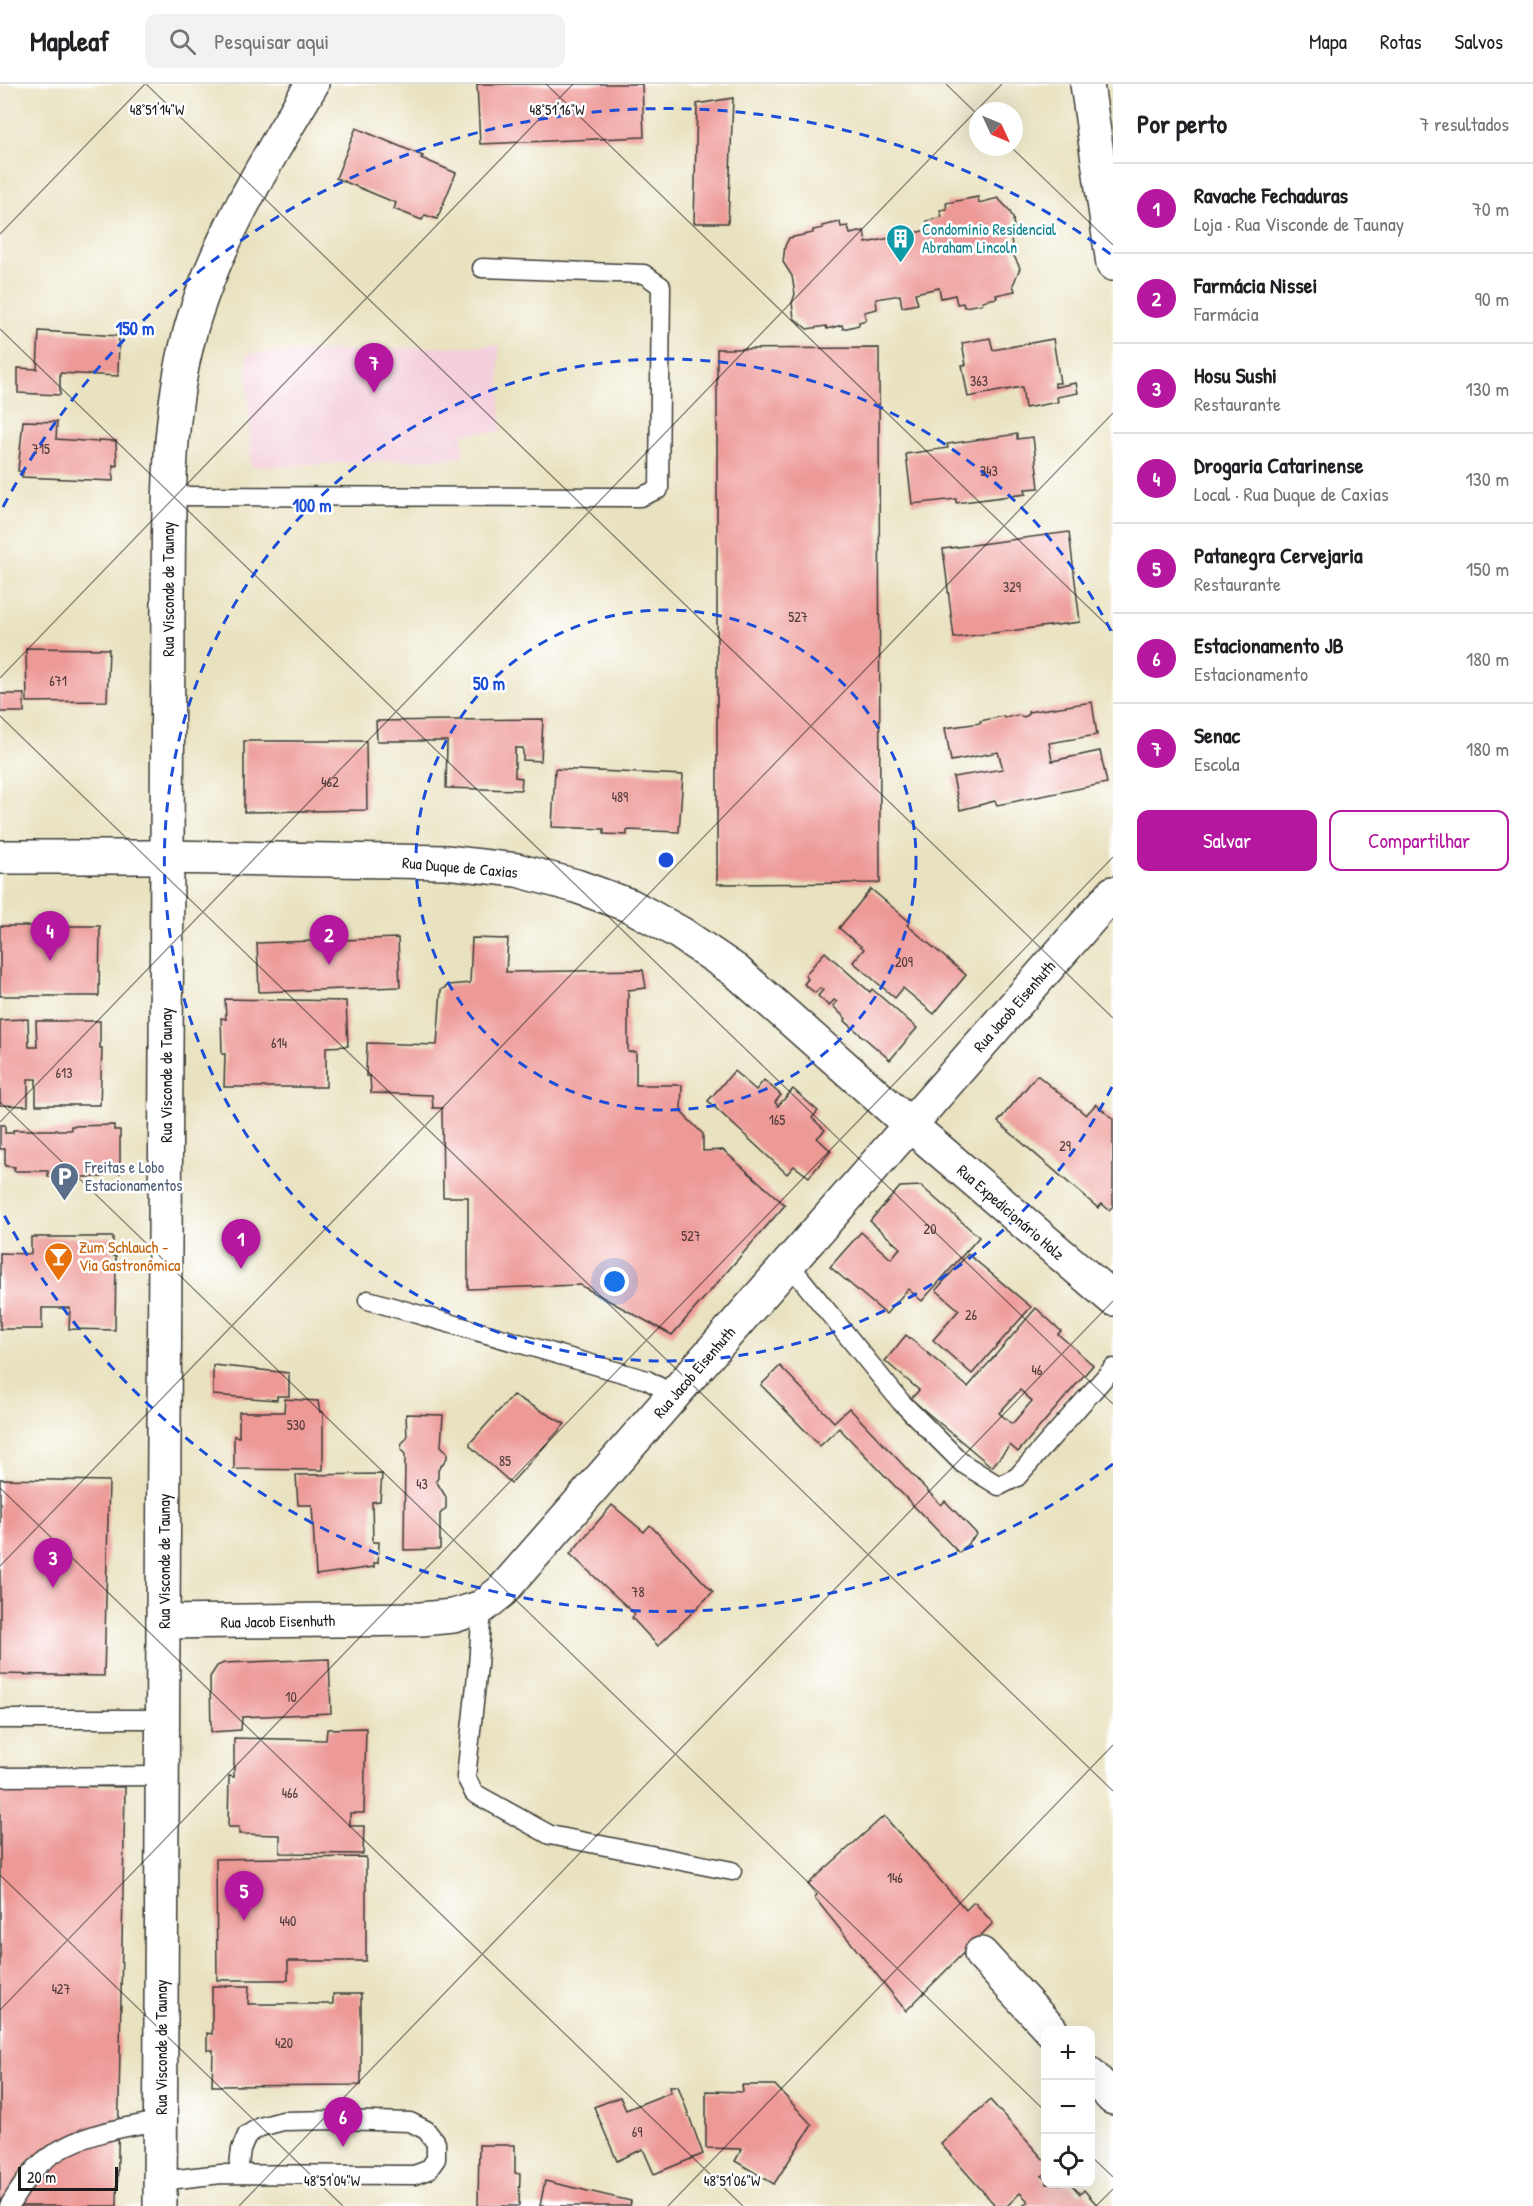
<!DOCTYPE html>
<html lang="pt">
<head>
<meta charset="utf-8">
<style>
  body { margin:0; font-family:"Patrick Hand",sans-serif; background:#f2f2f2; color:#202124 }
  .controls { position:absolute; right:18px; bottom:18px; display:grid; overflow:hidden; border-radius:12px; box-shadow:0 6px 24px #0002 }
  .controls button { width:54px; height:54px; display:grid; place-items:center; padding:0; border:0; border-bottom:2px solid #e0e0e0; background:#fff; color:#202124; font:30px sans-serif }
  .compass { position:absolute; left:969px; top:18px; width:54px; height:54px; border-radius:50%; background:#fff; box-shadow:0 6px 24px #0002; rotate:134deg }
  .scale { position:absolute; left:18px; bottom:15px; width:100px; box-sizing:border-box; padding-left:6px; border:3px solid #1c1c1c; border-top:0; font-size:16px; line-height:21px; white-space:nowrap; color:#1c1c1c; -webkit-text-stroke:4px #fff; paint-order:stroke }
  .you { position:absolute; left:615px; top:1198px; width:21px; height:21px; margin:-15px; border:4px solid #fff; border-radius:50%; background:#1a73e8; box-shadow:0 0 0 9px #1a73e833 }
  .badge { display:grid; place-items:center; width:39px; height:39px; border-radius:50%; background:#b5179e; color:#fff; font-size:20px; font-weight:700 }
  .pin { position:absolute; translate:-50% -50px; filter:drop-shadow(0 2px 3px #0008) }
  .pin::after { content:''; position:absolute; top:32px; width:21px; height:18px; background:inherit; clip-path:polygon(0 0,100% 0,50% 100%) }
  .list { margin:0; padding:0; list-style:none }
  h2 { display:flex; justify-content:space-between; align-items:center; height:78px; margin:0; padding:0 24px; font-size:26px }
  h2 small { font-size:20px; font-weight:400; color:#757577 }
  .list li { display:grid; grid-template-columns:39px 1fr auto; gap:18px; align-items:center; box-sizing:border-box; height:90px; padding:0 24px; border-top:2px solid #e0e0e0 }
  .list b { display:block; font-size:22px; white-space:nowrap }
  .list p { margin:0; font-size:20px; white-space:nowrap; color:#757577 }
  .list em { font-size:20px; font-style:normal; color:#757577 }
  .actions { display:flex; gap:12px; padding:18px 24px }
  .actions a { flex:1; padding:14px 0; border:2px solid #b5179e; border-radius:12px; text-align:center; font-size:21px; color:#b5179e }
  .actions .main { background:#b5179e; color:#fff }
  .icon { flex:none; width:33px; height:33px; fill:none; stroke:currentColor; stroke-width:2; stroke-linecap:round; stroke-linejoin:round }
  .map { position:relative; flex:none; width:1113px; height:2122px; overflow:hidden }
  header { display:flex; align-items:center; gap:36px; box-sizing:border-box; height:84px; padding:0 30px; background:#fff; border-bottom:2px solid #e0e0e0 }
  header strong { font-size:28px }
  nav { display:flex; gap:33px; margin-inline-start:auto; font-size:21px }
  .search { width:420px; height:54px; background:#f2f2f2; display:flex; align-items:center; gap:15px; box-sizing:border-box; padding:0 21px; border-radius:12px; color:#757577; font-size:22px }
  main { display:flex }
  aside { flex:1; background:#fff }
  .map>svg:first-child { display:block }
  .built { fill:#f4cfdd }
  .building { fill:#ed9996; fill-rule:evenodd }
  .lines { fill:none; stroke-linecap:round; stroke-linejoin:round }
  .service-casing { stroke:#3b3a35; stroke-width:21 }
  .minor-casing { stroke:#3b3a35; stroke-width:36 }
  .secondary-casing { stroke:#3b3a35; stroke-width:36 }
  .primary-casing { stroke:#3b3a35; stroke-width:36 }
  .service { stroke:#fff; stroke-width:18 }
  .minor { stroke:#fff; stroke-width:33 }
  .secondary { stroke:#fff; stroke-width:33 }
  .primary { stroke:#fff; stroke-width:33 }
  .ticks { fill:none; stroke:#1c1c1c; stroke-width:1.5; stroke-opacity:0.45 }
  .ring { fill:none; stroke:#1d4ed8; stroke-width:3; stroke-dasharray:10 8 }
  .labels { text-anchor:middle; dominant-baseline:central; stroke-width:5; stroke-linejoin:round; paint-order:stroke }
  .number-label { font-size:14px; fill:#503b3a }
  .culture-label { font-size:16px; fill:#0d838f; stroke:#fff; text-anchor:start }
  .street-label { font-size:16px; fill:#1c1c1c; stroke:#fff }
  .service-label { font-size:16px; fill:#4e5e75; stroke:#fff; text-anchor:start }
  .food-label { font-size:16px; fill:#c56008; stroke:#fff; text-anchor:start }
  .ticks-label { font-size:15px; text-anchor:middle; fill:#1c1c1c; stroke:#fff; stroke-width:5; stroke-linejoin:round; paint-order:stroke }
  .centre { fill:#1d4ed8; stroke:#fff; stroke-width:3 }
  .ring-label { font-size:18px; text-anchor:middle; font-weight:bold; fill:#1d4ed8; stroke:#fff; stroke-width:5; stroke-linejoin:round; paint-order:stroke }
</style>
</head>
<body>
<header>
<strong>Mapleaf</strong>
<div class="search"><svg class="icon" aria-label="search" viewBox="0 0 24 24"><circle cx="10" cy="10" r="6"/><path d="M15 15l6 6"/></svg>Pesquisar aqui</div>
<nav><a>Mapa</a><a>Rotas</a><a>Salvos</a></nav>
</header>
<main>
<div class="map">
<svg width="1113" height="2122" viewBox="0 0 1113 2122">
  <rect width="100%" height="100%" fill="#fff"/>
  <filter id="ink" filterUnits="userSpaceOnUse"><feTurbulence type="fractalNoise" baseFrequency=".0167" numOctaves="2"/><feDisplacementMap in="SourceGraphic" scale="12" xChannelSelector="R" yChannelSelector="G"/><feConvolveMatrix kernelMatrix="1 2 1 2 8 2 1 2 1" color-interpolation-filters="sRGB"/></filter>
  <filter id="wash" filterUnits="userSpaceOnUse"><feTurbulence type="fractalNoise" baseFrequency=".008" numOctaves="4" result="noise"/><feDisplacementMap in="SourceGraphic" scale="24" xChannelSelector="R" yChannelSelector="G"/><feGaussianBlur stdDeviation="1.35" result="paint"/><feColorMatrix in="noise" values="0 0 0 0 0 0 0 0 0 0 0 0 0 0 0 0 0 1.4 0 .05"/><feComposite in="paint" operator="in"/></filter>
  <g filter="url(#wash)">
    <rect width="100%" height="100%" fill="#e9e2c0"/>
    <!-- built -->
    <polygon class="built" points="499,261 501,348 463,349 463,374 251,383 247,270"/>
    <g id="blocks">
      <!-- building -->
      <g class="building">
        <polygon points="477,0 642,0 644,53 480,60"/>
        <polygon points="733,14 728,139 694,139 697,20"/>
        <polygon points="356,44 423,72 421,74 456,89 437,135 425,131 422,136 394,125 396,119 336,94"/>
        <polygon points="978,113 979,119 998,114 1009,126 1013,134 1014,145 1011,154 1013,170 1020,184 1013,201 1015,207 996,211 997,214 982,217 983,220 964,223 963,219 957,220 955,211 941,214 939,204 915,209 918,220 902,223 900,211 876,215 877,225 864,228 866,236 859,238 859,241 843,245 842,241 827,245 826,242 807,245 794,234 792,219 795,210 792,192 783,178 785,162 789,154 813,149 813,146 823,144 822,142 840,138 841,143 848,142 850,150 864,147 866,159 928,146 927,137 942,133 940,126 947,125 946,119"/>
        <polygon points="39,247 119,252 118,292 60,289 60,311 18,309 18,284 37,285"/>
        <polygon points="990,254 993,266 1053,255 1060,299 1055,299 1055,303 1076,299 1078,309 1057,313 1058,318 1025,324 1022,303 968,313 962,281 966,281 962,259"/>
        <polygon points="879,264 880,799 717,800 717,265"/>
        <polygon points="23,337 57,338 56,355 98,358 98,356 116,357 117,382 113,381 113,397 22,393 23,388 18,387"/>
        <polygon points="1017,350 1017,355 1033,353 1039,404 1025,405 1026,410 956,419 956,415 912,420 906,370 948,364 947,360"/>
        <polygon points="1069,448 1080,538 954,554 943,465"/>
        <polygon points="26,564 109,565 107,617 27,618"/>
        <rect x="0" y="610" width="24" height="18"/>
        <polygon points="1092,618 1097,651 1049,659 1052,677 1100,667 1107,699 997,721 995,717 960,726 953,693 1003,685 998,668 951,677 945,644 981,639 980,637 1003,632 1004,634 1018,631 1024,633 1028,631 1028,628"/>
        <polygon points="543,635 541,677 523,676 523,664 515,664 515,693 522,694 521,706 446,704 447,657 377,657 376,637"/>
        <polygon points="244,657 366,657 367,726 244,728"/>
        <polygon points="555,685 683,691 679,748 627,746 627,751 604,750 604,745 552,743"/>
        <polygon points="871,805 910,838 907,841 966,891 934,930 903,904 895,914 853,878 864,865 839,844"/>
        <polygon points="0,842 100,842 99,912 0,912"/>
        <polygon points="398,854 400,903 259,908 257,859"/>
        <polygon points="472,854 508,855 506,888 643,886 646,904 628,906 628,968 636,968 636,1001 682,1001 681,1028 703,1050 703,1067 723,1066 785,1121 672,1251 580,1201 468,1205 468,1113 443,1113 442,1024 433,1024 432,1011 371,1009 370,992 366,992 367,959 437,961 441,906 449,901 470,899"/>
        <polygon points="825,868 870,908 872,905 917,944 890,976 845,937 846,935 833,922 837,918 834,916 829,922 818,912 823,906 820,904 815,909 804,900 808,895 805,891"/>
        <polygon points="225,915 346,917 348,962 326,963 326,1003 224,1003 225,970 222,970 221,934 226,935"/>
        <polygon points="28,935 29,963 37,963 36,937 100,937 100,964 102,964 100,1021 36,1021 36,995 28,995 28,1022 0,1021 0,936"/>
        <polygon points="734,987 756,1006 764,996 781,1011 775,1018 778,1022 793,1005 818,1027 812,1034 825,1046 817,1054 831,1067 809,1093 794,1082 787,1090 708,1017"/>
        <polygon points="1037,991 1086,1031 1096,1020 1113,1035 1113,1122 1109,1126 1102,1120 1098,1124 998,1038"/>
        <polygon points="0,1041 5,1041 5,1049 13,1049 13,1046 71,1046 71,1042 114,1041 114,1046 120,1046 120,1089 103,1089 103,1093 48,1093 48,1087 14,1087 15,1083 5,1082 5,1065 0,1065"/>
        <polygon points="921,1102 979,1153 922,1217 908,1205 886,1230 830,1183 861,1148 891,1175 900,1164 870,1137 900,1103"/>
        <polygon points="31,1153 113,1153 113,1172 116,1172 115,1246 69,1245 70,1224 42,1224 42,1245 0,1245 0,1169 31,1170"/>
        <polygon points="968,1170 1031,1223 972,1290 933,1256 959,1226 936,1206"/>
        <path d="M1036 1224 1061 1247 1058 1250 1093 1281 1018 1368 1010 1361 992 1383 911 1315 919 1306 885 1277 906 1251 968 1303ZM1020 1306 1032 1317 1012 1340 999 1329Z"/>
        <polygon points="213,1281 289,1289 289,1312 277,1312 277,1316 213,1311"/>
        <polygon points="780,1282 834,1338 849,1324 941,1421 945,1417 977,1450 959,1469 839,1344 820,1362 761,1301"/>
        <polygon points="513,1311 565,1340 511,1399 470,1362 470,1359"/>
        <polygon points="285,1315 318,1317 320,1328 323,1328 323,1386 234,1385 234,1352 239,1353 239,1328 284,1328"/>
        <polygon points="406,1330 443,1331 441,1362 447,1368 447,1374 438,1386 438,1394 436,1397 446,1413 446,1424 440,1430 440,1465 404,1466 405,1370 401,1366 402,1359 407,1354"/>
        <polygon points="382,1390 380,1417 372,1418 373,1458 379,1458 378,1479 374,1479 374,1483 316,1491 312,1421 298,1421 296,1391"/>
        <polygon points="0,1395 109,1397 104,1592 0,1590"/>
        <polygon points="612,1421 644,1448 650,1441 713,1508 658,1562 632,1534 635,1530 570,1470"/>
        <polygon points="329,1575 331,1629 242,1633 241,1646 211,1648 210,1593 217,1582 224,1579"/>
        <polygon points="366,1644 364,1729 350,1729 350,1742 364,1742 363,1770 280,1769 280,1751 239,1750 239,1743 228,1743 229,1692 234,1693 234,1654 326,1656 327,1645"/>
        <polygon points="0,1701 125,1703 117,2122 0,2122"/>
        <polygon points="884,1732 966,1826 974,1818 993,1839 906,1927 814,1813 817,1811 808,1800"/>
        <polygon points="366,1773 366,1877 288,1877 288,1896 217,1896 216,1775"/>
        <polygon points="212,1902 249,1902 248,1920 333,1920 333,1910 361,1910 361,2001 212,2002 213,1966 207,1966 207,1949 212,1950"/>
        <polygon points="742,2001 775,2001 812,2041 774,2100 735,2077 742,2065 706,2064 706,2007 743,2008"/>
        <polygon points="670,2002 678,2002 703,2070 654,2090 643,2065 617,2077 594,2023 620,2013 626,2026 671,2008"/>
        <polygon points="990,2016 1044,2076 1046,2074 1046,2089 1042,2092 1046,2096 1046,2100 1071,2100 1080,2110 1084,2106 1098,2122 1023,2122 1028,2117 1020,2109 1007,2122 991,2122 994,2120 941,2060"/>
        <polygon points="479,2061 515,2061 515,2089 520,2090 519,2122 478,2122"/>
        <polygon points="545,2097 631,2117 630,2122 540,2122"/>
      </g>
    </g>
  </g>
  <g filter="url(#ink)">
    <use href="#blocks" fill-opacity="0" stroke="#3b3a35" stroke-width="1.5"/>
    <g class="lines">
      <defs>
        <g id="service">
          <polyline points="169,412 640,413 659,405 661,202 644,190 482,184"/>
          <polyline points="789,1180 901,1318 962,1379 999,1402 1017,1393 1113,1284"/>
          <polyline points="368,1216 647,1296 674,1311"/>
          <polyline points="482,1523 478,1582 466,1693 474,1709 550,1751 732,1787"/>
          <polyline points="0,1635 163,1635"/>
          <polyline points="0,1693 162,1692"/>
          <polyline points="160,2097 221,2090 414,2091 428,2086 436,2075 436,2059 426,2046 410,2038 338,2036 283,2037 260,2043 247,2051 241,2065 238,2089"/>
          <path d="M9 2122C17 2110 25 2095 36 2084 67 2052 118 2044 161 2037"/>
        </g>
        <g id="minor">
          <polyline points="1087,0 1113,180"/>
          <polyline points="163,1538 421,1535 453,1532 482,1523 502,1507 1113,809"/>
          <polyline points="981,1870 1051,1946"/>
          <polyline points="1090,1990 1113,2014"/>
        </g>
        <polyline id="secondary" points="160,2122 167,773 446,778 517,786 576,802 631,822 680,849 736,887 910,1041 1113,1215"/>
        <path id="primary" d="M0 773H167C167 687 168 601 168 514 169 419 166 323 195 231 222 147 268 75 312 0"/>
      </defs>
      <!-- service casing -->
      <use href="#service" class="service-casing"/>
      <!-- minor casing -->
      <use href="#minor" class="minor-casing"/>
      <!-- secondary casing -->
      <use href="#secondary" class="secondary-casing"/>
      <!-- primary casing -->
      <use href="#primary" class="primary-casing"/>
      <!-- service -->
      <use href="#service" class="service"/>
      <!-- minor -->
      <use href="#minor" class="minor"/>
      <!-- secondary -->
      <use href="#secondary" class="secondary"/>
      <!-- primary -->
      <use href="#primary" class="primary"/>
    </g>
  </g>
  <!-- ticks -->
  <path class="ticks" d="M146 0 1113 934M546 0 1113 547M946 0 978 31M1011 63 1113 161M0 150 145 0M0 245 1113 1320M0 594 573 0M0 632 1113 1707M0 1018 1046 2028M0 1038 1002 0M0 1404 743 2122M0 1482 1113 329M0 1791 343 2122M0 1926 1113 773M1090 2071 1113 2093M239 2122 1113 1217M668 2122 1113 1661M1096 2122 1113 2105"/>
  <!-- distance rings -->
  <g class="ring">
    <circle cx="666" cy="776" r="250"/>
    <path d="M1112 1003A501 501 0 1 1 1112 549"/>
    <path d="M1113 1380A751 751 0 0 1 3 1129M3 423A751 751 0 0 1 1113 172"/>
  </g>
  <!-- icons -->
  <defs>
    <symbol id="building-pin" viewBox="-11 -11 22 30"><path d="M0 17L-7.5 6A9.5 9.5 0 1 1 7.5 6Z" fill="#0f9aa8" stroke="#fff"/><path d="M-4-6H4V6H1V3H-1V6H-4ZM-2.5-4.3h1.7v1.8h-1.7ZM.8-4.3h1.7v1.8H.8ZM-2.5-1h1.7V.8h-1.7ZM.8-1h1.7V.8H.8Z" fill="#fff"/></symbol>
    <symbol id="parking-pin" viewBox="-11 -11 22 30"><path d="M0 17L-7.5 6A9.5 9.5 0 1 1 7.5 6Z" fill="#5c6f8a" stroke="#fff"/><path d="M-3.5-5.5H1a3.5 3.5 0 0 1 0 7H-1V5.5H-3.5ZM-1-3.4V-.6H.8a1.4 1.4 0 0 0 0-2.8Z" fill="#fff"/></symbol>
    <symbol id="bar-pin" viewBox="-11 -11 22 30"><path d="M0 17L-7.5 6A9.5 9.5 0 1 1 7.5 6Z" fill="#e8710a" stroke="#fff"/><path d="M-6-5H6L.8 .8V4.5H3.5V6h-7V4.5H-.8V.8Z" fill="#fff"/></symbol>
  </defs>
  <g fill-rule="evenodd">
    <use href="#building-pin" x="884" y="138" width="33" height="45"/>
    <use href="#parking-pin" x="48" y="1076" width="33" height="45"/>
    <use href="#bar-pin" x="42" y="1156" width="33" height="45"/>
  </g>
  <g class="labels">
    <!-- number labels -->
    <g class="number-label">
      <text x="979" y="296">363</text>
      <text x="41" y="364">715</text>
      <text x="989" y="386">343</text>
      <text x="1012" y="502">329</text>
      <text x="798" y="532">527</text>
      <text x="58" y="596">671</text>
      <text x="330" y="697">462</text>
      <text x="620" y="712">489</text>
      <text x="904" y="877">209</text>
      <text x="279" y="958">614</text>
      <text x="64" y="988">613</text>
      <text x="777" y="1035">165</text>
      <text x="1065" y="1061">29</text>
      <text x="930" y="1144">20</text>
      <text x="691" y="1151">527</text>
      <text x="971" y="1230">26</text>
      <text x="1037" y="1285">46</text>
      <text x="296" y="1340">530</text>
      <text x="505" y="1376">85</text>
      <text x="422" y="1399">43</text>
      <text x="638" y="1507">78</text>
      <text x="291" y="1612">10</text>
      <text x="290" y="1708">466</text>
      <text x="895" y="1793">146</text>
      <text x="288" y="1836">440</text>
      <text x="61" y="1904">427</text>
      <text x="284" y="1958">420</text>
      <text x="637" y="2047">69</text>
    </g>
    <!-- culture labels -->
    <g class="culture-label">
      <text x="922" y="145">Condomínio Residencial<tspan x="922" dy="18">Abraham Lincoln</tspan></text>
    </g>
    <!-- street labels -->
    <g class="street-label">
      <text transform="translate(168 505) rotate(-90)">Rua Visconde de Taunay</text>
      <text transform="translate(460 783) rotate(5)">Rua Duque de Caxias</text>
      <text transform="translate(1014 922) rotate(-49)">Rua Jacob Eisenhuth</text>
      <text transform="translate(166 991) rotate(-90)">Rua Visconde de Taunay</text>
      <text transform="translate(1011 1128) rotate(41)">Rua Expedicionário Holz</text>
      <text transform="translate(694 1288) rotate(-49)">Rua Jacob Eisenhuth</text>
      <text transform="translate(164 1477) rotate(-90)">Rua Visconde de Taunay</text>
      <text transform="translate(278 1537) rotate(-1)">Rua Jacob Eisenhuth</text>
      <text transform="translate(161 1963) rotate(-90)">Rua Visconde de Taunay</text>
    </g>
    <!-- service labels -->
    <g class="service-label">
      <text x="85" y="1083">Freitas e Lobo<tspan x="85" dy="18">Estacionamentos</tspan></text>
    </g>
    <!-- food labels -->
    <g class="food-label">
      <text x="79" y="1163">Zum Schlauch -<tspan x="79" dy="18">Via Gastronômica</tspan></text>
    </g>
  </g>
  <g class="ticks-label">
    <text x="157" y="31">48°51'14"W</text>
    <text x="557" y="31">48°51'16"W</text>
    <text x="332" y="2102">48°51'04"W</text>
    <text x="732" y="2102">48°51'06"W</text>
  </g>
  <circle cx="666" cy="776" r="9" class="centre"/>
  <g class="ring-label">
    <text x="135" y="251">150 m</text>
    <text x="312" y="428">100 m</text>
    <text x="489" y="606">50 m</text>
  </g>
</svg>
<div class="controls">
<button>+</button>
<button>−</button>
<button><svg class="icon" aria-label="locate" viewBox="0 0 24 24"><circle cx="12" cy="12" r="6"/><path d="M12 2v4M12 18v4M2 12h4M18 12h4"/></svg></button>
</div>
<svg class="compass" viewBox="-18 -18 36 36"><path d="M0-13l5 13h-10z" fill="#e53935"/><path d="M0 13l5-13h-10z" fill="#757577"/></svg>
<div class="scale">20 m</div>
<div class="you"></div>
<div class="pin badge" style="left:241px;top:1185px">1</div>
<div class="pin badge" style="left:329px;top:881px">2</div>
<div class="pin badge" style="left:53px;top:1504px">3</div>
<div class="pin badge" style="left:50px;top:877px">4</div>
<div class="pin badge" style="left:244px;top:1837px">5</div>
<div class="pin badge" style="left:343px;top:2063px">6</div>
<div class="pin badge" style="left:374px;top:309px">7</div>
</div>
<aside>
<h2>Por perto<small>7 resultados</small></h2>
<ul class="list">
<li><span class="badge">1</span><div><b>Ravache Fechaduras</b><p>Loja · Rua Visconde de Taunay</p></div><em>70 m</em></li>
<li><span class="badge">2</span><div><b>Farmácia Nissei</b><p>Farmácia</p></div><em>90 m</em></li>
<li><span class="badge">3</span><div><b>Hosu Sushi</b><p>Restaurante</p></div><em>130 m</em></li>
<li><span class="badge">4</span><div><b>Drogaria Catarinense</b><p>Local · Rua Duque de Caxias</p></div><em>130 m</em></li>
<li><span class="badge">5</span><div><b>Patanegra Cervejaria</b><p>Restaurante</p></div><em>150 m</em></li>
<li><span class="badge">6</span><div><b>Estacionamento JB</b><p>Estacionamento</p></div><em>180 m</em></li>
<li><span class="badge">7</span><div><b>Senac</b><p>Escola</p></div><em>180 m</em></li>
</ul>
<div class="actions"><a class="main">Salvar</a><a>Compartilhar</a></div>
</aside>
</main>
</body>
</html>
